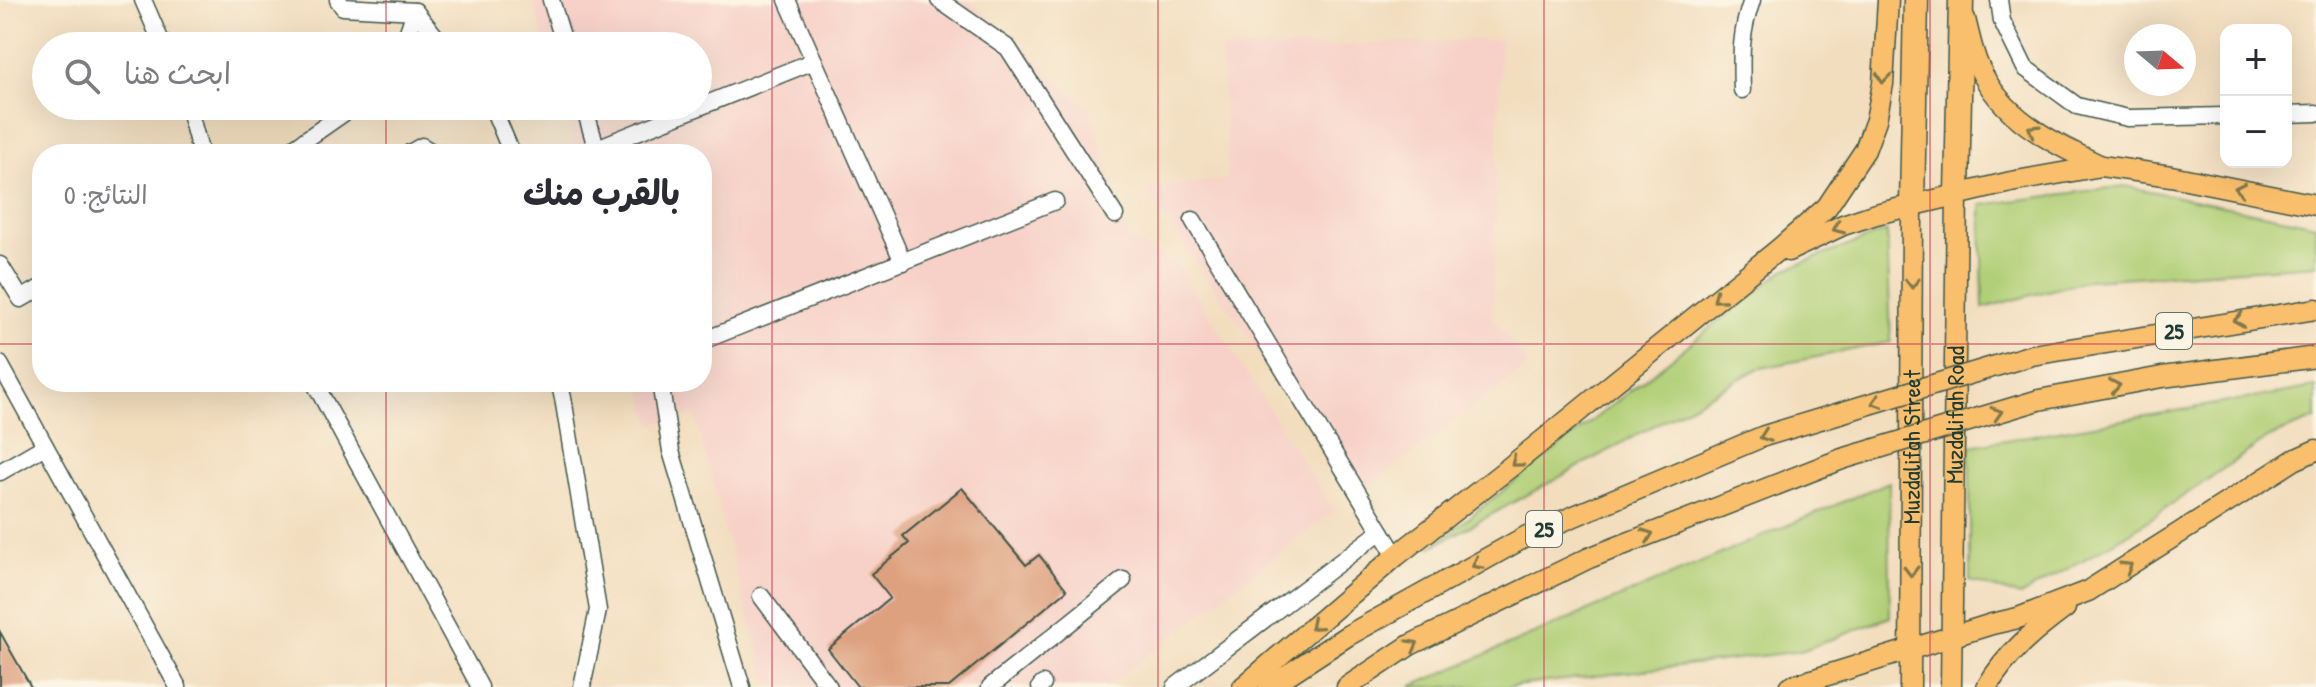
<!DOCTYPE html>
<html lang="ar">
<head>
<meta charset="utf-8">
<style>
  body { margin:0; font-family:"Patrick Hand","Playpen Sans Arabic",sans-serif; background:#f7f7f7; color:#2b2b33; direction:rtl }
  .controls { position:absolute; right:24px; top:24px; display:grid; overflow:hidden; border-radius:16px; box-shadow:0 8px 32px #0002 }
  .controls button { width:72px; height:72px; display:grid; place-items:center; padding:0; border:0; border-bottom:2px solid #e1e1e2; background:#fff; color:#2b2b33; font:40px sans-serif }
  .compass { position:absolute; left:2124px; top:24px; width:72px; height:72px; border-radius:50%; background:#fff; box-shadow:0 8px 32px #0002; rotate:109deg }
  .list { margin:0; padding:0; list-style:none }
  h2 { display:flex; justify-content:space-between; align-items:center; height:104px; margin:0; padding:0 32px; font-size:34px }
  h2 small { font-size:26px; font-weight:400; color:#7c7c81 }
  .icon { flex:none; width:44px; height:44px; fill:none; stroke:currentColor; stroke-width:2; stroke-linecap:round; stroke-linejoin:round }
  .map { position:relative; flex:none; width:2316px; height:687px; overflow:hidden; direction:ltr }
  .search { position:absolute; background:#fff; box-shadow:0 8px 32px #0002; left:32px; top:32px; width:680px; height:88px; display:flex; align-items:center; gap:20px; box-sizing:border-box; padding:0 28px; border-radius:44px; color:#7c7c81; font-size:30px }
  .panel { position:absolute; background:#fff; box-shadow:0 8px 32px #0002; left:32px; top:144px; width:680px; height:248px; border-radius:32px; direction:rtl }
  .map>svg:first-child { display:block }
  .built { fill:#f7d1c8 }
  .green { fill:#b1cf77; stroke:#688656; stroke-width:2 }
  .building { fill:#dea17f }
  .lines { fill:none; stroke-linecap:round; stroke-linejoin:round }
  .minor-casing { stroke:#3f5549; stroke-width:19 }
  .major-casing { stroke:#3f5549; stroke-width:23 }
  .highway-casing { stroke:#3f5549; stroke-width:27 }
  .minor { stroke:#fff; stroke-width:16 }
  .major { stroke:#f9bf6c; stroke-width:20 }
  .highway { stroke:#f9bf6c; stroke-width:24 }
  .major-bridge-casing { stroke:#3f5549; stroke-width:23; stroke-linecap:butt }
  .major-bridge { stroke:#f9bf6c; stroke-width:20 }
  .oneway { stroke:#81784d }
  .grid { fill:none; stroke:#d1495b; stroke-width:2; stroke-opacity:0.55 }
  .labels { text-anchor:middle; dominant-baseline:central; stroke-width:7; stroke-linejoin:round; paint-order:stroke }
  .shield { fill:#fcf5e5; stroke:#617469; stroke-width:2 }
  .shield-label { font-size:22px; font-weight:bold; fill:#1f3d34 }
  .street-label { font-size:24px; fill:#1f3d34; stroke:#fcf5e5 }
</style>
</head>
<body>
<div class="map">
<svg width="2316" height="687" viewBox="0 0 2316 687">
  <rect width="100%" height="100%" fill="#fcf5e5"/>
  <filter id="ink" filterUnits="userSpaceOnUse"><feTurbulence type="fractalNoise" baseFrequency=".0125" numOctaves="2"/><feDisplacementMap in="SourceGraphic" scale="16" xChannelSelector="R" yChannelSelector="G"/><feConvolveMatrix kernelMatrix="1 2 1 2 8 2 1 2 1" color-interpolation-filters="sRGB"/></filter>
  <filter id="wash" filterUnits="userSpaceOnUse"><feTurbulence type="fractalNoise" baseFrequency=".006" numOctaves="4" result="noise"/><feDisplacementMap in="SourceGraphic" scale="32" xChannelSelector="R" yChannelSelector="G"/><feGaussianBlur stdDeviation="1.8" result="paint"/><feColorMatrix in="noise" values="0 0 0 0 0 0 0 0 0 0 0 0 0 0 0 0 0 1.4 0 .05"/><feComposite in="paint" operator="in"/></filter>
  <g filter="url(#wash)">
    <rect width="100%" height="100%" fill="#f2ddbd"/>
    <!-- built -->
    <g class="built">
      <polygon points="533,0 969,0 1090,109 1129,239 1177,264 1334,511 1106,687 769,687 746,608 694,413 652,425 640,382 702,382 702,154 576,154 563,106 698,106 698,46 546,46"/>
      <polygon points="1501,39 1492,317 1529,365 1358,494 1145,189 1228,179 1221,50"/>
    </g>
    <!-- green -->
    <g class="green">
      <polygon points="2125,186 2316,225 2316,265 2089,280 1983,308 1981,205"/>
      <polygon points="1887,231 1891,342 1757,369 1430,548 1784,270"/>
      <polygon points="2316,387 2316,419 2271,436 2128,534 2020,596 1970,581 1970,446"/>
      <polygon points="1889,482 1890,617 1801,651 1506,687 1410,687"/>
    </g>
    <g id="blocks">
      <!-- building -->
      <g class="building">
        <polygon points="962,488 1026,565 1039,555 1067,590 949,687 858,687 828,649 890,598 871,574 909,543 903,536"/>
        <polygon points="0,632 31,687 0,687"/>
      </g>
    </g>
  </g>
  <g filter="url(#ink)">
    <use href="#blocks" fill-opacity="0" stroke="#3f5549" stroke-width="2"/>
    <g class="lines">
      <defs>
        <g id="minor">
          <polyline points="143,0 163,46"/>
          <polyline points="338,0 343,7 415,11 443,46"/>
          <polyline points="551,0 565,46"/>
          <polyline points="787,0 903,262"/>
          <polyline points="939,0 1008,48 1115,215"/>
          <polyline points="1999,0 2002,21 2025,68 2077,106 2128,118 2226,116"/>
          <polyline points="403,46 415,11"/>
          <path d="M1742 90C1741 55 1740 34 1752 0"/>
          <polyline points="188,106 201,154"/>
          <polyline points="489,106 495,113 512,154"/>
          <polyline points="584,106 598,154"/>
          <polyline points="2286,114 2316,113"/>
          <polyline points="597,148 814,61"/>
          <polyline points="285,154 354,106"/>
          <polyline points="408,154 422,146 435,154"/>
          <polyline points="1193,220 1396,556"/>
          <polyline points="0,265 21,299 42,287"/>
          <polyline points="702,341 1055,201"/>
          <polyline points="0,364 178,687"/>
          <polyline points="314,382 480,687"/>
          <polyline points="559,382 563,398 598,610 582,687"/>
          <polyline points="660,382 671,451 742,687"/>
          <polyline points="0,472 45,446"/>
          <polyline points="761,596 829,687"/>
          <polyline points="990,687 1123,580"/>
          <polyline points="1040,687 1043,684"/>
          <polyline points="1175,687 1381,531"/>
        </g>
        <g id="major">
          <path d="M1965 19C1969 34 1972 52 1979 67 2003 120 2052 142 2101 166"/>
          <polyline points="1788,251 1843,225 1876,214 2011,182 2101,166 2171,176 2316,205"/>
          <polyline points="2032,355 2316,309"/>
          <polyline points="2039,400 2162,377 2316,357"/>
          <polyline points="1243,687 1396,556 1510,467 1779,249 1827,207 1865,150 1876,120 1883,84 1888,0"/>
          <polyline points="1269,687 1347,636 1527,536 1764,436 1840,413"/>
          <polyline points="1347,687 1410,645 1589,558 1842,459"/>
          <polyline points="1789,687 1992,624 2018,618 2088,591 2294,460 2316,450"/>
          <path id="s1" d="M1910 687 1912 205"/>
          <path id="s2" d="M1951 687 1957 194"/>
          <path d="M1987 687C2007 653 2034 631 2065 608"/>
        </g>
        <g id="highway">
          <polyline points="1957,194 1961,0"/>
          <polyline points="1912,205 1916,0"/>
        </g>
      </defs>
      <!-- minor casing -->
      <use href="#minor" class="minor-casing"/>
      <!-- major casing -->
      <use href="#major" class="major-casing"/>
      <!-- highway casing -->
      <use href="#highway" class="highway-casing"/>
      <!-- minor -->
      <use href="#minor" class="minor"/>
      <!-- major -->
      <use href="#major" class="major"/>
      <!-- highway -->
      <use href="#highway" class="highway"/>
      <defs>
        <g id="major-bridge">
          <polyline points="1840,413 2032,355"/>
          <polyline points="1842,459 2039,400"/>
        </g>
      </defs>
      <!-- major-bridge casing -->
      <use href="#major-bridge" class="major-bridge-casing"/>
      <!-- major-bridge -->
      <use href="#major-bridge" class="major-bridge"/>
    </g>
    <!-- one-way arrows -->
    <defs><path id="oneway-chevron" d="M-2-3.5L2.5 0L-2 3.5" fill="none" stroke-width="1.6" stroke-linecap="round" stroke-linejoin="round" transform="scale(2)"/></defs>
    <g class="oneway">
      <use href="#oneway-chevron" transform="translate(1883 78) rotate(96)"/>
      <use href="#oneway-chevron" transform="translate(2033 130) rotate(-148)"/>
      <use href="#oneway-chevron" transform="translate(2240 189) rotate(-169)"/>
      <use href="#oneway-chevron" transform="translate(1838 228) rotate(157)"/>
      <use href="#oneway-chevron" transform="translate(1912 283) rotate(90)"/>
      <use href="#oneway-chevron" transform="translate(1718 298) rotate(141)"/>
      <use href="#oneway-chevron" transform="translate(2239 320) rotate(171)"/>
      <use href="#oneway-chevron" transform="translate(2115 386) rotate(-11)"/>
      <use href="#oneway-chevron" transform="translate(1877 402) rotate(163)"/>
      <use href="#oneway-chevron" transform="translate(1997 413) rotate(-17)"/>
      <use href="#oneway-chevron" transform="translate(1765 436) rotate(160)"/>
      <use href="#oneway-chevron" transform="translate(1516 462) rotate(141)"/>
      <use href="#oneway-chevron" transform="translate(1648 535) rotate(-21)"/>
      <use href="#oneway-chevron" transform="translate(1477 564) rotate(151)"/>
      <use href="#oneway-chevron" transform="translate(2127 567) rotate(-32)"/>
      <use href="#oneway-chevron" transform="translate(1911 571) rotate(90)"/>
      <use href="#oneway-chevron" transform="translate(1315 625) rotate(139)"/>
      <use href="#oneway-chevron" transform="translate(1413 645) rotate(-29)"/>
    </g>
  </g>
  <!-- grid -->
  <path class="grid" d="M386 0V46M772 0V687M1158 0V687M1544 0V687M1930 0V687M386 106V154M0 344H42M702 344H2316M386 382V687"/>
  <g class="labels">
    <!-- shield labels -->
    <g class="shield">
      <rect x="2156" y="313" width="36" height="36" rx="6"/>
      <rect x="1526" y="511" width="36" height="36" rx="6"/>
    </g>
    <g class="shield-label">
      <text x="2174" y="331">25</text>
      <text x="1544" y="529">25</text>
    </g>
    <!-- street labels -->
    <g class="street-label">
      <text stroke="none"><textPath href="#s2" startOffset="272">Muzdalifah Road</textPath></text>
      <text stroke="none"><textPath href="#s1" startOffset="240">Muzdalifah Street</textPath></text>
    </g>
  </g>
</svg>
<div class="controls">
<button>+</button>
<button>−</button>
</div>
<svg class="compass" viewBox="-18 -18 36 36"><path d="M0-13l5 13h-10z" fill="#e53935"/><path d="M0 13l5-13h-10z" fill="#7c7c81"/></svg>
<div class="search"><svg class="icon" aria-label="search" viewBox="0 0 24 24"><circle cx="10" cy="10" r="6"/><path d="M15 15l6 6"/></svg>ابحث هنا</div>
<section class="panel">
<h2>بالقرب منك<small>النتائج: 0</small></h2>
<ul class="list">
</ul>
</section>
</div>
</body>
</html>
